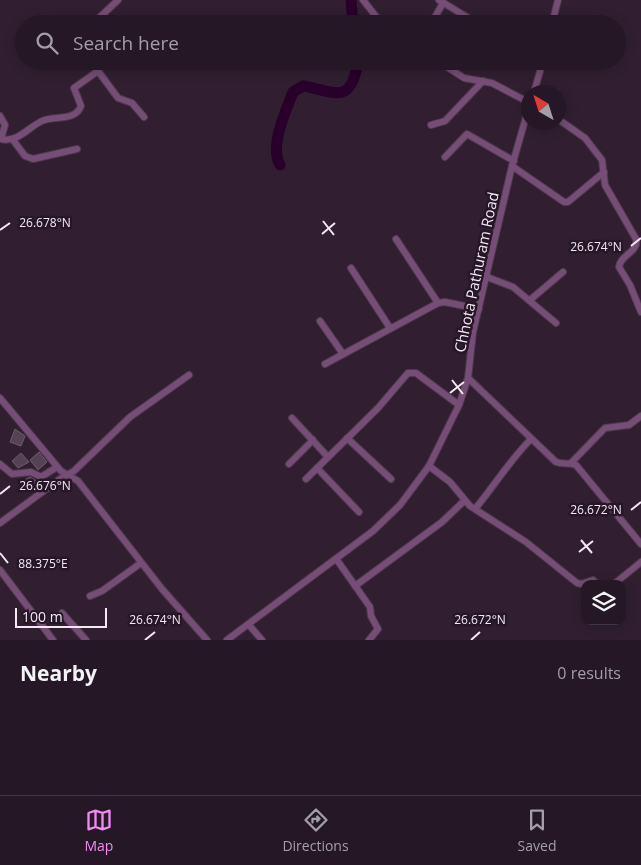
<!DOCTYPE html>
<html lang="en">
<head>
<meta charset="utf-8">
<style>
  body { margin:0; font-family:"Open Sans",sans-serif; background:#312432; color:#f1f3f6 }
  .controls { position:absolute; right:15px; bottom:15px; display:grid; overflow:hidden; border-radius:10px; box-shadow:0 2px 12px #0003 }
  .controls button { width:45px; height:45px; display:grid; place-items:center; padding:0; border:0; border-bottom:1px solid #423642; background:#251725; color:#f1f3f6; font:25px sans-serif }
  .compass { position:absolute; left:521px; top:85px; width:45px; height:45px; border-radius:50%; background:#251725; box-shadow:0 2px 12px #0003; rotate:321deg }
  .scale { position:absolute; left:15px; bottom:12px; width:92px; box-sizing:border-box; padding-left:5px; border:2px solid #f4e8f4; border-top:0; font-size:14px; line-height:18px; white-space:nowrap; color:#f4e8f4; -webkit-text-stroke:4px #271627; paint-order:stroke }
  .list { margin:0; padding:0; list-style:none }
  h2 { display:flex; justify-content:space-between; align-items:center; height:65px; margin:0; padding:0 20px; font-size:21px }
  h2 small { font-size:16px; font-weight:400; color:#a39fa7 }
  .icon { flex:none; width:28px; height:28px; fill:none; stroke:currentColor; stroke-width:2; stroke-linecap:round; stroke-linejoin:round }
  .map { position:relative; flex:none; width:641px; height:640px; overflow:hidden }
  .search { position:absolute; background:#251725; box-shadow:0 2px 12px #0003; left:15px; right:15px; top:15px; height:55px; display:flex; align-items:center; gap:12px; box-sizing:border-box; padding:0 18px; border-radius:28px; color:#a39fa7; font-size:19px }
  .sheet { height:155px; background:#251725 }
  nav { display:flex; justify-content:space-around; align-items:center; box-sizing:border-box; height:70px; border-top:1px solid #423642; background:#251725; font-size:14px; color:#a39fa7 }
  nav a { display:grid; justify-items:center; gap:2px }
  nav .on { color:#f28af3 }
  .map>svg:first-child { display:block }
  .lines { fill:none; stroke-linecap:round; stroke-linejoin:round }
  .river { stroke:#29002a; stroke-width:11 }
  .building { fill:#564255; stroke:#6f5b6f }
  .minor-casing { stroke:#4c3b4c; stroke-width:8 }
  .minor { stroke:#764d76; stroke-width:6 }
  .ticks { fill:none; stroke:#f4e8f4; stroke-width:2 }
  .labels { text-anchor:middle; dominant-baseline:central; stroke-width:5; stroke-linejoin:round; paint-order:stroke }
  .street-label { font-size:15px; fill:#f4e8f4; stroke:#271627 }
  .ticks-label { font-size:12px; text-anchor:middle; fill:#f4e8f4; stroke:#271627; stroke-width:5; stroke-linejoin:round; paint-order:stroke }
</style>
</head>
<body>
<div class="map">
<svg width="641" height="640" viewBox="0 0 641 640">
  <rect width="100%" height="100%" fill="#311f31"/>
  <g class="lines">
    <!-- river -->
    <g class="river">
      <polyline points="351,0 353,24"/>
      <path d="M280 165C269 146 286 111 293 92L303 86C334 91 351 107 358 61"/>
    </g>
  </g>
  <!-- building -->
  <g class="building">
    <polygon points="15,429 25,436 21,446 10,442"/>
    <polygon points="39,452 47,462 38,470 30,460"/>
    <polygon points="21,453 29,462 18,468 12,461"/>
    <polygon points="30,477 38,482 29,491 21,482"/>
  </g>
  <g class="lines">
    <defs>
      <g id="minor">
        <polyline points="363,0 382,24"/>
        <polyline points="439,0 478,24"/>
        <polyline points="99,24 99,18 118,0"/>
        <polyline points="431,24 443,3"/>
        <polyline points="552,24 558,0"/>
        <polyline points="438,61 464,78 492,83 528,102"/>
        <polyline points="98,71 118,98 132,103 144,117"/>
        <polyline points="534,92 543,61"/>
        <polyline points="0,116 5,125 1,139"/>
        <path d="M558 119 585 138 602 160 605 185 636 239C639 252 620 255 619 267L630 285 641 312"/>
        <polyline points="431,125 445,121 483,81"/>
        <path d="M0 139C18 143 27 128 42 121 54 115 75 122 81 106L74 88 98 71V61"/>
        <polyline points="13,140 25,156 33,159 77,149"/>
        <polyline points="445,157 467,134 514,161"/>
        <polyline points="512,166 564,202 568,202 604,172"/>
        <polyline points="396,239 438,303"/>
        <polyline points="351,268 390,328"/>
        <polyline points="487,277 513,287 556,323"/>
        <polyline points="530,300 563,272"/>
        <polyline points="320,321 343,354"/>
        <polyline points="325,364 438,303 445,302 479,309"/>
        <path d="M468 378 556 462C564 465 569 462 576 465L641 544"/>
        <polyline points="0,398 61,471 78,481 162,589 207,640"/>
        <polyline points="292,418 328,457"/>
        <polyline points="347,438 391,479"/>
        <polyline points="571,463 605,428 629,425 641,416"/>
        <polyline points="0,464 12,474 31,472 41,477 57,467"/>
        <polyline points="289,464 313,440"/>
        <polyline points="429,466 450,482 470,506 526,542 577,583 581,584 593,580 597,584"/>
        <polyline points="317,468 359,512"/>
        <polyline points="306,479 378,408 408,373 416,373 459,405"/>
        <path d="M475 509C494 486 510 460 531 439"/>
        <polyline points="0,523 60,479 74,471 130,417 189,375"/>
        <polyline points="337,560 370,607 371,616 378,629 369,640"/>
        <polyline points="0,570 53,640"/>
        <polyline points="614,584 641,562"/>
        <polyline points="355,586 442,522 464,501"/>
        <polyline points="90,596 102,591 141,563"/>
        <polyline points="62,613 86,640"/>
        <polyline points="249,625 262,640"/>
        <polyline points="227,640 373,531 400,505 429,466 459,405 468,378 473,332 512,166 528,110"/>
      </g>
    </defs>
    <!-- minor casing -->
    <use href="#minor" class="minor-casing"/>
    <!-- minor -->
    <use href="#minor" class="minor"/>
  </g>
  <!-- ticks -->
  <path class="ticks" d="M323 221 334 235M0 230 10 223M322 234 335 223M631 246 641 238M452 380 463 394M450 393 464 382M0 494 10 486M631 510 641 502M581 540 592 553M579 552 593 541M0 553 8 563M145 640 155 632M471 640 480 632"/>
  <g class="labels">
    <!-- street labels -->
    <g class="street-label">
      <text transform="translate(476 272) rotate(-78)">Chhota Pathuram Road</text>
    </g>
  </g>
  <g class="ticks-label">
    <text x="45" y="227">26.678°N</text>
    <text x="596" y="251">26.674°N</text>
    <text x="45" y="490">26.676°N</text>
    <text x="596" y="514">26.672°N</text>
    <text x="43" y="568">88.375°E</text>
    <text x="155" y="624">26.674°N</text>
    <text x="480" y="624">26.672°N</text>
  </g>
</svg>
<div class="controls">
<button><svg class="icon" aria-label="layers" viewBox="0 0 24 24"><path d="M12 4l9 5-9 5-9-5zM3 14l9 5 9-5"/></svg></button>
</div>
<svg class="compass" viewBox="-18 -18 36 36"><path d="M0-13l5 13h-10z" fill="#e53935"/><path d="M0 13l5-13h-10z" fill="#a39fa7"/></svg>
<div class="scale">100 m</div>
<div class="search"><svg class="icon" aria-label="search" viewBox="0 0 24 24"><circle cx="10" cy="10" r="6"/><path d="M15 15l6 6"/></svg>Search here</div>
</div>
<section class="sheet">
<h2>Nearby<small>0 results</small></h2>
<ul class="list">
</ul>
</section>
<nav>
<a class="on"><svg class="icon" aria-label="map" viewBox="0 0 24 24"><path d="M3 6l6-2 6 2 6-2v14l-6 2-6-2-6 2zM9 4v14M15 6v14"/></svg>Map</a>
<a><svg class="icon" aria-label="directions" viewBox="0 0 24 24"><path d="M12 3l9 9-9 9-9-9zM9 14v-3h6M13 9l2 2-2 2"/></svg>Directions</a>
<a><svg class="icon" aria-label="saved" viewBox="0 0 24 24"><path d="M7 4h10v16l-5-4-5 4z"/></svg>Saved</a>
</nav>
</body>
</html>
